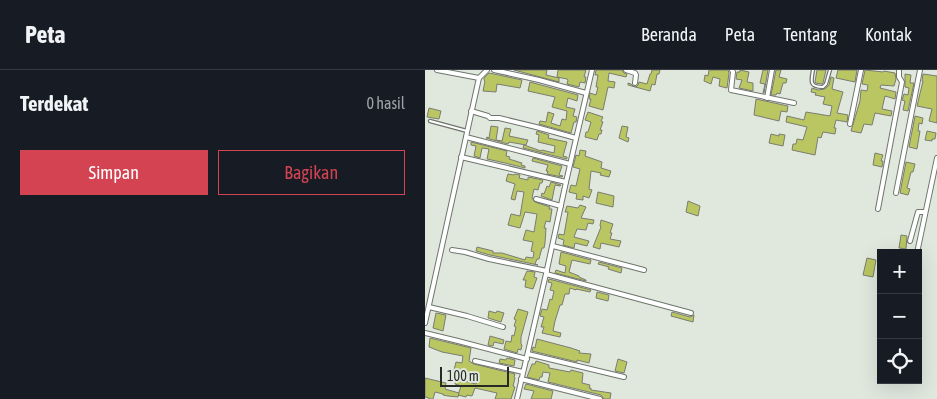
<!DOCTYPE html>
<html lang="id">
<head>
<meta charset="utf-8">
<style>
  body { margin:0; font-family:"Asap Condensed",sans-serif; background:#242831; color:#f1f3f6 }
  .controls { position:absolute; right:15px; bottom:15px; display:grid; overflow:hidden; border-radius:0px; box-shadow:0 5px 20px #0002 }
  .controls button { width:45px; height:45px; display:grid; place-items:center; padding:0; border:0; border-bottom:1px solid #363941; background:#171b24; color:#f1f3f6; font:25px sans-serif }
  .scale { position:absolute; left:15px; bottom:12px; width:69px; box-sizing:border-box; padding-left:5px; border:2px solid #272a26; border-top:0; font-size:14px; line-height:18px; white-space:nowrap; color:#272a26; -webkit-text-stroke:4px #e0e8de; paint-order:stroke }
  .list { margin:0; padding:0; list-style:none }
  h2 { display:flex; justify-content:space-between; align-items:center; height:65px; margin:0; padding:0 20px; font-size:21px }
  h2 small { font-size:16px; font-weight:400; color:#9ea1a6 }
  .actions { display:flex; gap:10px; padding:15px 20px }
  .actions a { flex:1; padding:11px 0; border:1px solid #d34352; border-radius:0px; text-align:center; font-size:18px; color:#d34352 }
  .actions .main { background:#d34352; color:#fff }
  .icon { flex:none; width:28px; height:28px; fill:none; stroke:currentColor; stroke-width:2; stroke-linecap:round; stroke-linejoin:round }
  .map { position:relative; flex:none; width:512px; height:329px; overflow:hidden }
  header { display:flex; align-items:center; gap:30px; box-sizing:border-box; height:70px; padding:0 25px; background:#171b24; border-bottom:1px solid #363941 }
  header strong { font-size:24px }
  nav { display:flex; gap:28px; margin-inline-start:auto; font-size:18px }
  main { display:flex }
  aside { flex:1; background:#171b24 }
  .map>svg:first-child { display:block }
  .building { fill:#bac661; stroke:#7a7c71 }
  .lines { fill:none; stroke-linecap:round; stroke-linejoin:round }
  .lane-casing { stroke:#6e756c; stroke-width:4.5 }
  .street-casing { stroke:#6e756c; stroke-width:6 }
  .lane { stroke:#fff; stroke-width:2 }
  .street { stroke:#fff; stroke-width:4 }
</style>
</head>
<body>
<header>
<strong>Peta</strong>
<nav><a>Beranda</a><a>Peta</a><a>Tentang</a><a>Kontak</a></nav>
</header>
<main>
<aside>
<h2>Terdekat<small>0 hasil</small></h2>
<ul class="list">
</ul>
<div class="actions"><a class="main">Simpan</a><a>Bagikan</a></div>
</aside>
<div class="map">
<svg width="512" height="329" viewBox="0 0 512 329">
  <rect width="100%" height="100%" fill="#e0e8de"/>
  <!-- building -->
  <g class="building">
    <polygon points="89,0 122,0 121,5 134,8 134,12"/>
    <polygon points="133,0 161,0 159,7 161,7 160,13 155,12 154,17 142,14 143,10 142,9 132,7"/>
    <polygon points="171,0 197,0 199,3 202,4 201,7 184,3 183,11 190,12 189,18 183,17 178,40 164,36 166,29 164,29 165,23 171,25 173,17 171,17 173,5 170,5"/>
    <polygon points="227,0 235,0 234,4 232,4 230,15 227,14 225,21 203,15 203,13 206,14 208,16 211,17 213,15 214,12 222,14 225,4 226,4"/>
    <polygon points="284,0 303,0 304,3 302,18 294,16 295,9 288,7 286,14 279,11 280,5 283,6"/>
    <polygon points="315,0 324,2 322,12 328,13 328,21 314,18 317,10 311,9 312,2 315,2"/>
    <polygon points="338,0 343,0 339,23 338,23 340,14 335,13"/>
    <polygon points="351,0 356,0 354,7 362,9 361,13 358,13 355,24 352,23 351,25 346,25"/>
    <polygon points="392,0 401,0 398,13 397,14 391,13 390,12"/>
    <polygon points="413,0 432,0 430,12 411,8"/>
    <polygon points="440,0 458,2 459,1 470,3 471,9 469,16 456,15 455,18 471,22 470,29 460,26 457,39 467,41 466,46 450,43 447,55 439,54 436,63 426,61 435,31 436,20 442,21 443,15 437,14"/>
    <polygon points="64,3 97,10 95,18 72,14 71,22 58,21 60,11 59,10 59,8"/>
    <polygon points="480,4 486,5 485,13 489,13 483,41 478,40 480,31 477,30 479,24 483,25 484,18 480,17"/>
    <polygon points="498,4 512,6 512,53 504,51 507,39 492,36 498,11 497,11"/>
    <polygon points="406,7 409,8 407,19 418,22 412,43 423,45 422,52 411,50 409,58 411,58 410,64 398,62 396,68 393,67 390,85 367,80 368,74 371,74 372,69 378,70 382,57 361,52 362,46 379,50 381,42 405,46 407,36 398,34 400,27 390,25 391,23 386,22 387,18 393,20 400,19 404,15"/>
    <polygon points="105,12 153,25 152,31 143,28 141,37 150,39 148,46 152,47 151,52 149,52 146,63 114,54 115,51 121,52 123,42 129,44 126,53 135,56 137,49 141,50 142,41 127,37 130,27 103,21"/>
    <polygon points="331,29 363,36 362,42 356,41 354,51 329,45"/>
    <polygon points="4,38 16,41 14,49 2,47"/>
    <polygon points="163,42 178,47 176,51 178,52 175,60 177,60 176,64 174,64 172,70 160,67 161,62 163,62 166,52 160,50"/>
    <polygon points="490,46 498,48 497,54 494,53 493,61 495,61 492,79 484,77"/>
    <polygon points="66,56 73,57 71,70 77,71 80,58 86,59 84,66 103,70 101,75 84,72 83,74 61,68 62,67 64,68"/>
    <polygon points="197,56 203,57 201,67 204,68 203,72 194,68"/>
    <polygon points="112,61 124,65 123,68 142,72 138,86 142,87 142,89 98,78 99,75 116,81 117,80 129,83 130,76 113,72 114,65 111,64"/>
    <polygon points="502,61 511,63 510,69 507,69 507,71 500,70"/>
    <polygon points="346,64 354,66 354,64 360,65 358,76 344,73"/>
    <polygon points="46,72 82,81 81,86 85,87 84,89 97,93 96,95 100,96 100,98 80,93 62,89 64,79 57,78 55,88 49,86 51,76 46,75"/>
    <polygon points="155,80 161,81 160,86 177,92 176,98 186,101 184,107 175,105 176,103 166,101 164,119 167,120 164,128 158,126 158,130 151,129 152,124 144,122 146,115 151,116 155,99 148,97 151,85 154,86"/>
    <polygon points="450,83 458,85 456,91 458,91 457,97 448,95"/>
    <polygon points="108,88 137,96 134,105 138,106 137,107 122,104 123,101 121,101 123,95 107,91"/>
    <polygon points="481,92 490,94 488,102 486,102 482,118 485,119 483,125 475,123"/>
    <polygon points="83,104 89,105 90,104 95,105 94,108 103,110 103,107 118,110 117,113 115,113 113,120 109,119 107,128 110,132 125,137 124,139 127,139 125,152 121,151 119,158 121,158 120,173 119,178 117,178 114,189 112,189 110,194 113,195 65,185 51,181 52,177 68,181 68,183 77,183 100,190 101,187 108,188 109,182 106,181 108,172 98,170 101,160 109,162 112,144 100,142 95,158 83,155 86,144 95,146 99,122 92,121 90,130 86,129 90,114 81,111"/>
    <polygon points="126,112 136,115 135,116 130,115 127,130 116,126 117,123 119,124 122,116 124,117"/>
    <polygon points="173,122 189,126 188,137 171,133"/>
    <polygon points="263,131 275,136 273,146 261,142"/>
    <polygon points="155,135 161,137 156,148 169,150 168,154 163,153 161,160 152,159 149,167 164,171 162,176 150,173 149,178 138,175 139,170 133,168 134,164 139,165 143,142 140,142 142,136 153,138"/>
    <polygon points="176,150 188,154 185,163 187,163 185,169 196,171 194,177 176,173 175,179 168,177 176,157 175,156"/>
    <polygon points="476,165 482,166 481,179 474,178"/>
    <polygon points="136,182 166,190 165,194 147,190 144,202 154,206 154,207 161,210 161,211 130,203 131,200 140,203 141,196 134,194"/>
    <polygon points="442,188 451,190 448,207 438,205"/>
    <polygon points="174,192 197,198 196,203 183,199 184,197 173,194"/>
    <polygon points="102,201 110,202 109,207 112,208 108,219 100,217 101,210 98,210"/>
    <polygon points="124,209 166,220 165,222 151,219 151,220 145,218 144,224 140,224 137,235 135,235 130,251 128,261 136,263 135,267 117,263 119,257 116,257 119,247 115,246 117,239 122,240 125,229 127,230 129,221 125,220 127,213 123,212"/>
    <polygon points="172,222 184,225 183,231 171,228"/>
    <polygon points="93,239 103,242 96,267 96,274 97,275 96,280 93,279 92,283 79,279 81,271 86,272 87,265 89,266 91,257 89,256 91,250 89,249"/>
    <polygon points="64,241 71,243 72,241 79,243 76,252 63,248"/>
    <polygon points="247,242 265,247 269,245 268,252 246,246"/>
    <polygon points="11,243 21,245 18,261 8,258"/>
    <polygon points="65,266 79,270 78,274 69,272 68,276 63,275"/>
    <polygon points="5,268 46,278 44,291 49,294 90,304 89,307 90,308 88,316 90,317 86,329 70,329 72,323 50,318 47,326 42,325 41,327 33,325 36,316 30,314 31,309 51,314 53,307 29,300 31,292 37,293 38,286 17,282 4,277"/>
    <polygon points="112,269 146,278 155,281 154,283 166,284 164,293 152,290 152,292 107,281 108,277 110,278"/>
    <polygon points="82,288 90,290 89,296 74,293 75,289 81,290"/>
    <polygon points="193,289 202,292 199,303 190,301"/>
    <polygon points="111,291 124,295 124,298 145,302 146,300 158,303 157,313 165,315 164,318 166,318 166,320 186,323 185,329 179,329 176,325 123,312 125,303 118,302 117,307 115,307 114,310 102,307 107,294 110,294"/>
    <polygon points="0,308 21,313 20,319 34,323 33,327 23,326 18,325 18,324 10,322 8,329 4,329 4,328 0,327"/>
    <polygon points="101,314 128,321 126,329 106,329 109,321 99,319"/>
  </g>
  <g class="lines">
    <defs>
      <g id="lane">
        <path d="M388 0C386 11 384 17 398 17L401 14 405 0"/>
        <polyline points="5,51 42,61"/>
      </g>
      <g id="street">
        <polyline points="69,0 114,10 161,23"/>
        <polyline points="201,0 210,3 211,5 210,13"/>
        <polyline points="307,0 308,2 306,20 369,33"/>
        <polyline points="54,8 62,0"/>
        <polyline points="342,28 347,0"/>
        <polyline points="46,41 63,46 65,48 74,48 111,57 151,68"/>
        <polyline points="425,54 436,0"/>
        <polyline points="41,67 145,94"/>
        <polyline points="36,87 141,112"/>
        <polyline points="471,123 495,0"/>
        <polyline points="111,129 136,136"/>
        <polyline points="453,139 477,12 474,7 474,0"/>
        <polyline points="485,171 493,142 500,142"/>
        <polyline points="128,176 219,200"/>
        <polyline points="27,180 40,182 64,189 122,201"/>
        <polyline points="492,183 512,88"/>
        <polyline points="121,204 266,243"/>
        <polyline points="4,237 42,246 78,257"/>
        <polyline points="0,253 54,8 12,0"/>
        <polyline points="0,263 33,271 102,289"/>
        <polyline points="103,284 199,307"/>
        <polyline points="50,291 98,302"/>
        <polyline points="96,309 175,329"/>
        <polyline points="92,329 121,204 141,112 167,0"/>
      </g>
    </defs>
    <!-- lane casing -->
    <use href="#lane" class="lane-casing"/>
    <!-- street casing -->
    <use href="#street" class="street-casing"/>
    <!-- lane -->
    <use href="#lane" class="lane"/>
    <!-- street -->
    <use href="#street" class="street"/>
  </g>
</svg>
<div class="controls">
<button>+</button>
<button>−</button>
<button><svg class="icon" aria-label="locate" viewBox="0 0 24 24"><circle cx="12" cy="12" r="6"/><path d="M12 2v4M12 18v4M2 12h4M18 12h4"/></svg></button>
</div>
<div class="scale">100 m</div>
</div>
</main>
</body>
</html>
